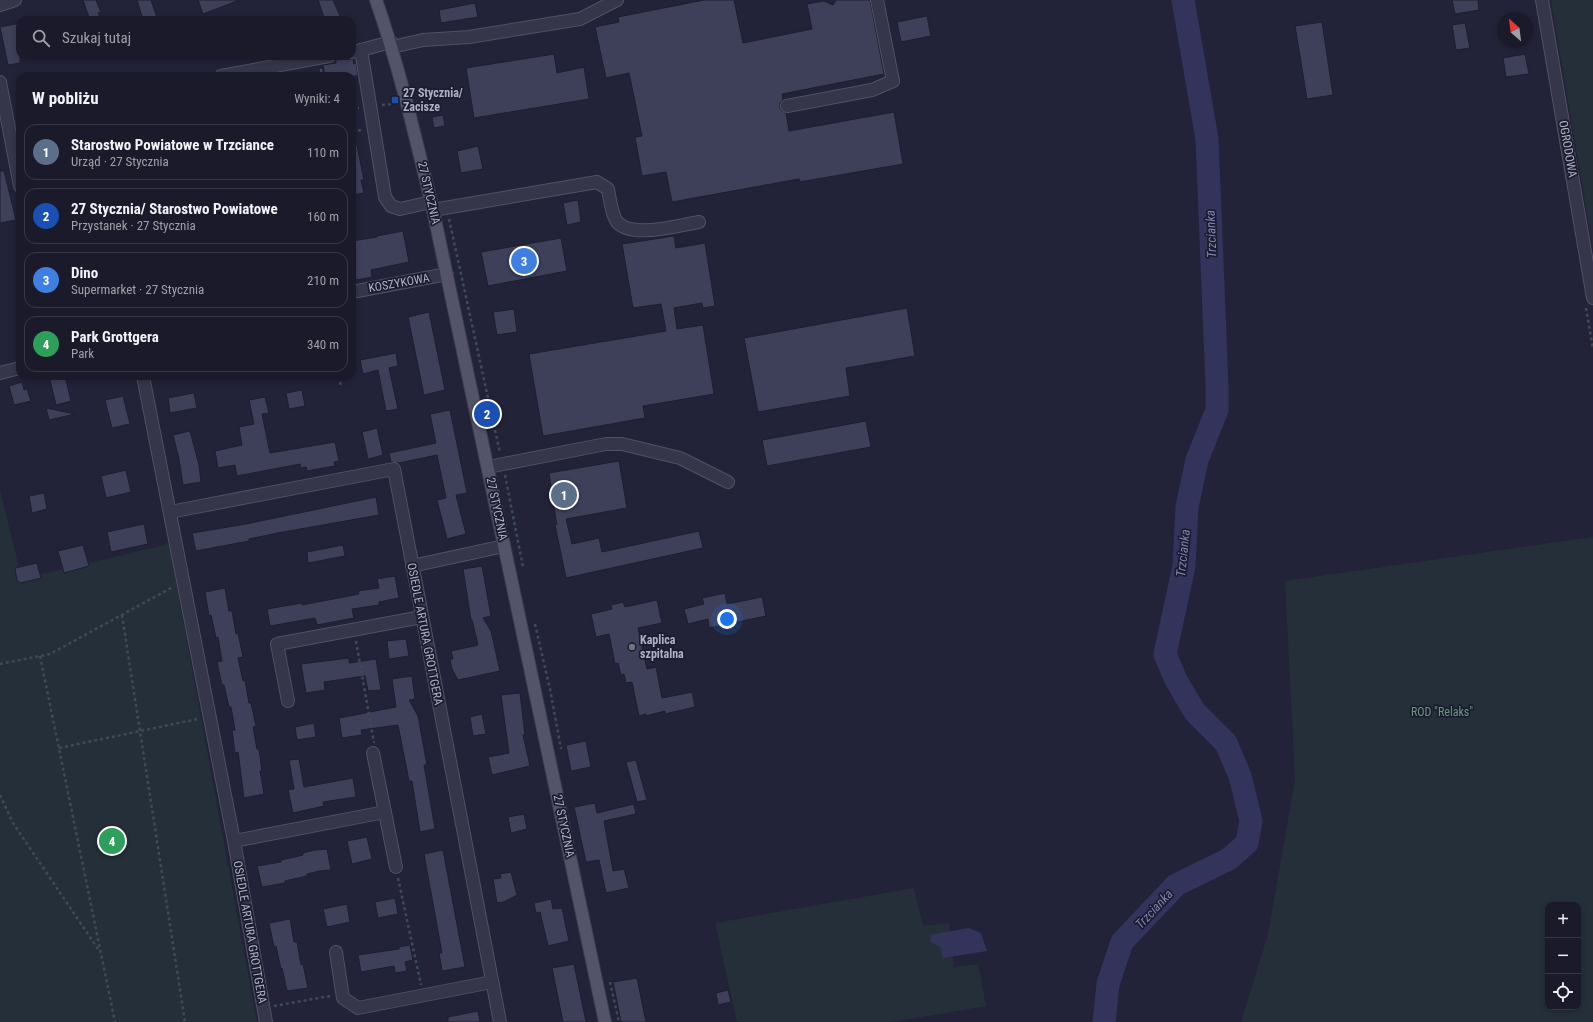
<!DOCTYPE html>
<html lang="pl">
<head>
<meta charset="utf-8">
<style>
  body { margin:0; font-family:"Roboto Condensed",sans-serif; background:#272737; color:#f1f3f6 }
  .controls { position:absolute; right:12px; bottom:12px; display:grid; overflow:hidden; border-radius:8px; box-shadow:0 2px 6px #0003 }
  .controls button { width:36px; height:36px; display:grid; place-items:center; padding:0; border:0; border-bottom:1px solid #383847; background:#1a1a2b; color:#f1f3f6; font:20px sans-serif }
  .compass { position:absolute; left:1497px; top:12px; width:36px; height:36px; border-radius:50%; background:#1a1a2b; box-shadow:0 2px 6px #0003; rotate:332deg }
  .you { position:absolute; left:727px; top:619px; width:14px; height:14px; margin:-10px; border:3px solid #fff; border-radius:50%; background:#1a73e8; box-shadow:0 0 0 6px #1a73e833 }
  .badge { display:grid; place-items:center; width:26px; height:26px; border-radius:50%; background:#d93025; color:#fff; font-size:13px; font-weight:700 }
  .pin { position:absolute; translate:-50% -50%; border:2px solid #fff; box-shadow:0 1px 4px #0006 }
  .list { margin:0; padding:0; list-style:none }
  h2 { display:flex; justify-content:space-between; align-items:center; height:52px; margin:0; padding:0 16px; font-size:17px }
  h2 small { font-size:13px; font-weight:400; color:#9fa1a9 }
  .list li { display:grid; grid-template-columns:26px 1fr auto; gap:12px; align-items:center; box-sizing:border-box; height:56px; margin:0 8px 8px; padding:0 8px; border:1px solid #383847; border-radius:12px }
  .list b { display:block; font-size:15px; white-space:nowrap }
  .list p { margin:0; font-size:13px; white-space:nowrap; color:#9fa1a9 }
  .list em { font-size:13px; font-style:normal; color:#9fa1a9 }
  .icon { flex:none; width:22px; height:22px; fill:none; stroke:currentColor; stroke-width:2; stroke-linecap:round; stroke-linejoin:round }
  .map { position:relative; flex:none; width:1593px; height:1022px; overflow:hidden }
  .search { position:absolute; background:#1a1a2b; box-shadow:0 2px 6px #0003; left:16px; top:16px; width:340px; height:44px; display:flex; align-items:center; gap:10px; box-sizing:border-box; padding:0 14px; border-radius:12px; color:#9fa1a9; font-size:15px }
  .panel { position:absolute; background:#1a1a2b; box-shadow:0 2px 6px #0003; left:16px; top:72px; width:340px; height:308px; border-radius:12px }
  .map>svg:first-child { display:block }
  .green { fill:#242f3a; fill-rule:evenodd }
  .water { fill:#32345c }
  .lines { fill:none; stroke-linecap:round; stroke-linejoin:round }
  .river { stroke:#32345c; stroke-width:23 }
  .building { fill:#3e3f59; stroke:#1d1e30 }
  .minor-casing { stroke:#505164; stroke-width:14 }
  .major-casing { stroke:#3c3d50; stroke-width:14 }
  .path { stroke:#3e4b55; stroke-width:2.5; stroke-dasharray:3 3; stroke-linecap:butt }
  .minor { stroke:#35364a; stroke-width:12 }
  .major { stroke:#53546a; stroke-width:12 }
  .transit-dot { fill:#1a4fb4; stroke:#1b1c2e; stroke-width:1.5 }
  .worship-dot { fill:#6b7280; stroke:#1b1c2e; stroke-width:1.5 }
  .labels { text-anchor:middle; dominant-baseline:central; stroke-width:3.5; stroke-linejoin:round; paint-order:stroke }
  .poi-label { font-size:12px; font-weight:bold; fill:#b0b1c6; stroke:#1b1c2e; text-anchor:start }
  .street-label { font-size:12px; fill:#b0b1c6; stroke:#1b1c2e }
  .park-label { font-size:12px; fill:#689683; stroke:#1b1c2e }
  .water-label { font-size:13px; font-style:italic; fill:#8083b2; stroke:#1b1c2e }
</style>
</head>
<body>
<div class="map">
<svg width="1593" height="1022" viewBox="0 0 1593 1022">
  <rect width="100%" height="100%" fill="#222339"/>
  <!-- green -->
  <g class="green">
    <polygon points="1551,0 1593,0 1593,249"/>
    <polygon points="0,490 22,579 169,544 257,1022 0,1022"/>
    <path d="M1593 537V1022H1241L1268 934 1295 780 1285 581ZM1548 905H1578V1007H1548Z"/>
    <polygon points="914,888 923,926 949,923 954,967 978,964 986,1006 892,1022 737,1022 715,923"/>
  </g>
  <!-- water -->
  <polygon class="water" points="969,928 981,933 987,951 943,958 940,947 931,942 930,935"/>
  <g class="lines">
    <!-- river -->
    <polyline class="river" points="1104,1022 1108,984 1122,942 1176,885 1229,859 1247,843 1251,821 1240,776 1226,743 1195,712 1176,680 1165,654 1184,566 1187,507 1197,460 1217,410 1217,386 1207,139 1183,0"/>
  </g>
  <!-- building -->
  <g class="building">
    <polygon points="83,0 96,0 101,12 98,13 100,17 90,20"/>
    <polygon points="137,0 151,0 157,18 143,20"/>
    <polygon points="198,0 237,0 237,1 203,14"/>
    <polygon points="318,0 333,0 340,16 330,20 325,20"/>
    <polygon points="704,0 734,0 743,43 812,29 807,4 824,1 833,5 836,0 870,0 884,74 782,94 783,100 780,103 780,108 782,111 786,113 789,131 894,112 903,164 800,182 799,179 672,202 666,172 642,176 635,137 642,136 629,73 606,78 595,27 619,22 618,17"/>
    <polygon points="1452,0 1478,0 1479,10 1455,14"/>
    <polygon points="475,3 478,17 441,23 439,10"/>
    <polygon points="927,16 931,36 901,42 897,22"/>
    <polygon points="1322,22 1333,95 1307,99 1295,26"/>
    <polygon points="20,23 20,63 8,65 0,27"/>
    <polygon points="1465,23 1470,48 1456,50 1452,25"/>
    <polygon points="554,54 557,73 584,67 589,99 474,118 466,68"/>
    <polygon points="1525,54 1529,74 1506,77 1503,58"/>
    <polygon points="349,59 353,59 354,64 356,63 358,76 325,76 323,65 336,63 336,60"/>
    <polygon points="443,115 445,126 434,128 432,117"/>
    <polygon points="352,145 357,145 364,180 361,180 364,193 352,195"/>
    <polygon points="478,146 483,169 461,173 457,151"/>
    <polygon points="0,171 4,171 16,220 0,223"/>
    <polygon points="578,200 581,222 567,225 563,203"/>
    <polygon points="403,231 409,262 371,270 372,277 357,280 357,279 352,279 352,241 377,237 377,236"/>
    <polygon points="674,236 676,248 705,243 715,306 703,308 702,303 674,308 677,329 703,325 714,394 643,406 645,418 543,436 529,354 666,331 661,304 633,308 622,244"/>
    <polygon points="561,238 567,271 488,286 481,252"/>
    <polygon points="907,308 915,356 846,368 850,396 758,412 744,338"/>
    <polygon points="514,309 517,332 497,335 493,312"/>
    <polygon points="429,312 445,390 424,395 408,317"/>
    <polygon points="396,353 398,366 389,368 398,409 386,411 378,370 363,374 360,360"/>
    <polygon points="49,376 65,376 71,401 56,405"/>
    <polygon points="22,382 24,390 27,389 31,401 14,405 9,386"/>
    <polygon points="302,390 305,406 289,409 286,393"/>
    <polygon points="194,393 197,408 170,413 168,398"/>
    <polygon points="123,396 130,424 112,428 105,400"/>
    <polygon points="265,397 269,413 262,414 270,453 335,442 339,461 334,462 335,466 307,471 306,467 301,468 300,464 237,476 235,465 218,468 215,451 242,445 239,427 254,424 249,400"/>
    <polygon points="46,408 75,414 49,420"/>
    <polygon points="450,410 467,493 456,495 466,534 447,539 437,500 446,498 437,455 399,463 391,462 389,453 436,443 430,414"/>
    <polygon points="866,421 871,447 767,466 762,440"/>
    <polygon points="377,428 383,455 368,459 362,432"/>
    <polygon points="190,431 199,465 201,482 183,485 179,459 173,435"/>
    <polygon points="619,461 627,508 566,519 572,544 599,538 602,552 699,531 703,548 566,578 555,525 557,524 556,520 549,473"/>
    <polygon points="126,470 131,492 106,498 101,476"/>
    <polygon points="44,493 47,509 32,513 29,496"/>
    <polygon points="376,497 379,515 278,533 249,539 249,541 196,551 192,533 246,524"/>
    <polygon points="144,524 148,544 111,552 107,532"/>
    <polygon points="83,545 89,566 64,573 58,551"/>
    <polygon points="343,545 345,556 308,563 307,552"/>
    <polygon points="37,563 41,578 21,583 17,581 15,568"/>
    <polygon points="482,566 491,616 483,618 491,631 500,671 458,680 452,669 450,659 453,659 451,651 478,645 472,620 471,620 463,569"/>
    <polygon points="395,576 399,598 379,602 379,605 352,609 354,618 317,625 315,618 270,626 267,609 302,603 302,605 359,594 358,591 379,588 377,579"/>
    <polygon points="225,588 229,611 232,611 236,634 238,633 243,657 238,658 243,681 245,680 249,703 251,703 256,726 253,727 257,749 259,749 262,771 260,771 264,794 244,798 238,752 235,753 232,730 235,730 231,707 229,707 224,685 222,685 217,662 222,661 218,637 216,638 211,615 209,616 205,592"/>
    <polygon points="725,593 727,604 762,597 766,616 709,628 708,619 688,624 684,609 704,604 702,598"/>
    <polygon points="657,600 662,623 638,628 647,669 656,667 662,698 692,692 695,707 665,714 665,711 646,716 646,714 639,716 632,682 626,683 624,674 621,675 618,663 615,664 609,634 596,637 591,614 612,609 611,605 623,602 625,607"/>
    <polygon points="406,639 409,656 389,659 387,641"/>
    <polygon points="349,658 349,663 376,659 381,690 368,691 365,676 324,682 325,690 306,693 301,664"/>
    <polygon points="412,676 415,699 409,700 418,716 427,765 424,765 435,829 420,832 412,781 409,781 398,725 361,730 362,735 342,738 339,718 396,707 392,679"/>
    <polygon points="520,693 525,734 523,735 530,766 492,775 488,757 509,753 501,695"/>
    <polygon points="482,714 486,734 473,736 470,717"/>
    <polygon points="314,723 316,737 297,740 295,727"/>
    <polygon points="586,741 591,767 571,771 566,745"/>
    <polygon points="299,759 304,787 353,778 356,797 323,802 324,806 293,813 288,790 294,789 289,760"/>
    <polygon points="636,760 647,800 637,802 626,762"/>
    <polygon points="595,803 597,813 634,804 636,814 604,821 613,871 624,869 629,888 606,893 599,860 586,862 574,807"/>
    <polygon points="524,814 527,829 511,833 508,817"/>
    <polygon points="367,837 372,859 352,864 347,841"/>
    <polygon points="327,849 331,870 319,871 307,874 307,876 285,881 285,883 262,887 257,866 281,862 281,860 303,855 303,853 315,850"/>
    <polygon points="443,850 465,967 442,971 439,953 442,953 424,854"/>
    <polygon points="511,872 517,895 504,902 497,903 493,879 501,878 500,874"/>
    <polygon points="395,898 398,914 378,918 375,902"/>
    <polygon points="551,899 553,909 562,908 569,941 548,946 540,912 536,913 534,903"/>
    <polygon points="347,904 350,922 327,927 323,909"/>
    <polygon points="290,919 294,942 297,942 301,965 303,964 308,988 287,991 282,968 281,969 276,946 274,947 269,923"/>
    <polygon points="410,945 413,960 405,962 407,971 395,973 394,966 361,972 358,955 399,949 399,947"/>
    <polygon points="574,964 586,1022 563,1022 552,968"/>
    <polygon points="637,978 646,1022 621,1022 613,982"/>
    <polygon points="728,990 731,1002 718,1005 716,993"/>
    <polygon points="478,1011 480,1022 448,1022 448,1017"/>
  </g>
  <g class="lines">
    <defs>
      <g id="minor">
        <polyline points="1542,0 1593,298"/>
        <polyline points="0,5 15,0"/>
        <polyline points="392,47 423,40 469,37 580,19 617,0"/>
        <polyline points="361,50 391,42"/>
        <polyline points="352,52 361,50 385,197 391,206 400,209 431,202"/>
        <polyline points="221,76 329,56"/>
        <polyline points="0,82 20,186"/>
        <polyline points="787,106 872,90 893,81 877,0"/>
        <path d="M433 210 597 182 608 189C610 199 611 213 617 222 632 239 679 225 699 222"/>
        <polyline points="352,292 447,274"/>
        <polyline points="0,373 20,368"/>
        <polyline points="143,376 234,841 266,1022"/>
        <polyline points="488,467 606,444 622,444 680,458 728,482"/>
        <polyline points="170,512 394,469 500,1022"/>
        <polyline points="412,566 504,546"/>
        <polyline points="288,701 277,644 422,617"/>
        <polyline points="373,753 396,867"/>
        <polyline points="234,841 385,812"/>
        <polyline points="336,952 343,998 358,1008 492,982"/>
      </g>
      <path id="major" d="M376 0C400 69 416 140 433 210L605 1022"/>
    </defs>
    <!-- minor casing -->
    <use href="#minor" class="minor-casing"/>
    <!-- major casing -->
    <use href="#major" class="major-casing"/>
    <!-- path -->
    <g class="path">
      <polyline points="321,69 322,76"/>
      <polyline points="382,105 392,104"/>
      <polyline points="352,109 359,108"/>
      <polyline points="352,131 363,130"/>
      <polyline points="449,219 500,453"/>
      <polyline points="1586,308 1593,349"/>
      <polyline points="339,376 341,387"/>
      <polyline points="505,475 523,567"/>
      <polyline points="122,615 185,1022"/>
      <polyline points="535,624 550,689 561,749"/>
      <polyline points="356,641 374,743"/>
      <polyline points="40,656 115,1022"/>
      <polyline points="0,664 50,654 173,587"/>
      <polyline points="59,748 198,719"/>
      <polyline points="0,795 13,823 100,952"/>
      <polyline points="398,878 421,985"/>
      <polyline points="610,982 619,1022"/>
      <polyline points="274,1006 330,996"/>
    </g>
    <!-- minor -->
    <use href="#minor" class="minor"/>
    <!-- major -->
    <use href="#major" class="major"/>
  </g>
  <!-- markers -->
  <rect class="transit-dot" x="391" y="96" width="8" height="8" rx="2"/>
  <circle class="worship-dot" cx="632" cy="647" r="4"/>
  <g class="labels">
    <!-- poi labels -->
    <g class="poi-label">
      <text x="403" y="93">27 Stycznia/<tspan x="403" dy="14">Zacisze</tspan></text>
      <text x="640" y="640">Kaplica<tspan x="640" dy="14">szpitalna</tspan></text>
    </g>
    <!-- street labels -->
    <g class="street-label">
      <text transform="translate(1568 149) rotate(80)">OGRODOWA</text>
      <text transform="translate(429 193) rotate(77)">27 STYCZNIA</text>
      <text transform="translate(399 283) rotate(-10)">KOSZYKOWA</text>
      <text transform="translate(497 509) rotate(78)">27 STYCZNIA</text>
      <text transform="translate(425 634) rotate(79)">OSIEDLE ARTURA GROTTGERA</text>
      <text transform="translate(564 826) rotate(78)">27 STYCZNIA</text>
      <text transform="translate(250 932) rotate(80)">OSIEDLE ARTURA GROTTGERA</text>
    </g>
    <!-- park labels -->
    <g class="park-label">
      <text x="1442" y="712">ROD "Relaks"</text>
    </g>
    <!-- water labels -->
    <g class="water-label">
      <text transform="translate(1211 234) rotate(-92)">Trzcianka</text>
      <text transform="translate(1183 553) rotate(-84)">Trzcianka</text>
      <text transform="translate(1154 909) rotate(-47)">Trzcianka</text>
    </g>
  </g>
</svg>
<div class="controls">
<button>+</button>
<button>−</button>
<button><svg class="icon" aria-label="locate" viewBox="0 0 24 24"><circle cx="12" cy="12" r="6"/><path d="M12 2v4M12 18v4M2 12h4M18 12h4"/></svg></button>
</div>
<svg class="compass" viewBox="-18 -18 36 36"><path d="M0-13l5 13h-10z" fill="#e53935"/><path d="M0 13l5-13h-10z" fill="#9fa1a9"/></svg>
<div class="you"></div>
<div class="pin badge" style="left:564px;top:495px;background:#5c6f8a">1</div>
<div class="pin badge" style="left:487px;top:414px;background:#1a4fb4">2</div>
<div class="pin badge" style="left:524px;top:261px;background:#3f7fe0">3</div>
<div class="pin badge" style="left:112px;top:841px;background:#2e9e5b">4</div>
<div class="search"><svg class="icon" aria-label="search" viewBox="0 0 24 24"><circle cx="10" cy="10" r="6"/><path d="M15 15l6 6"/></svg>Szukaj tutaj</div>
<section class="panel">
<h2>W pobliżu<small>Wyniki: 4</small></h2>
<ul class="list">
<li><span class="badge" style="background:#5c6f8a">1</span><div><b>Starostwo Powiatowe w Trzciance</b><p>Urząd · 27 Stycznia</p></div><em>110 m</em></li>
<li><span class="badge" style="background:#1a4fb4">2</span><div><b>27 Stycznia/ Starostwo Powiatowe</b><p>Przystanek · 27 Stycznia</p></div><em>160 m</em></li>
<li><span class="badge" style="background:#3f7fe0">3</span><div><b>Dino</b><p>Supermarket · 27 Stycznia</p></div><em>210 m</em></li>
<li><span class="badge" style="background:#2e9e5b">4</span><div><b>Park Grottgera</b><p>Park</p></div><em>340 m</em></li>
</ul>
</section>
</div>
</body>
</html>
